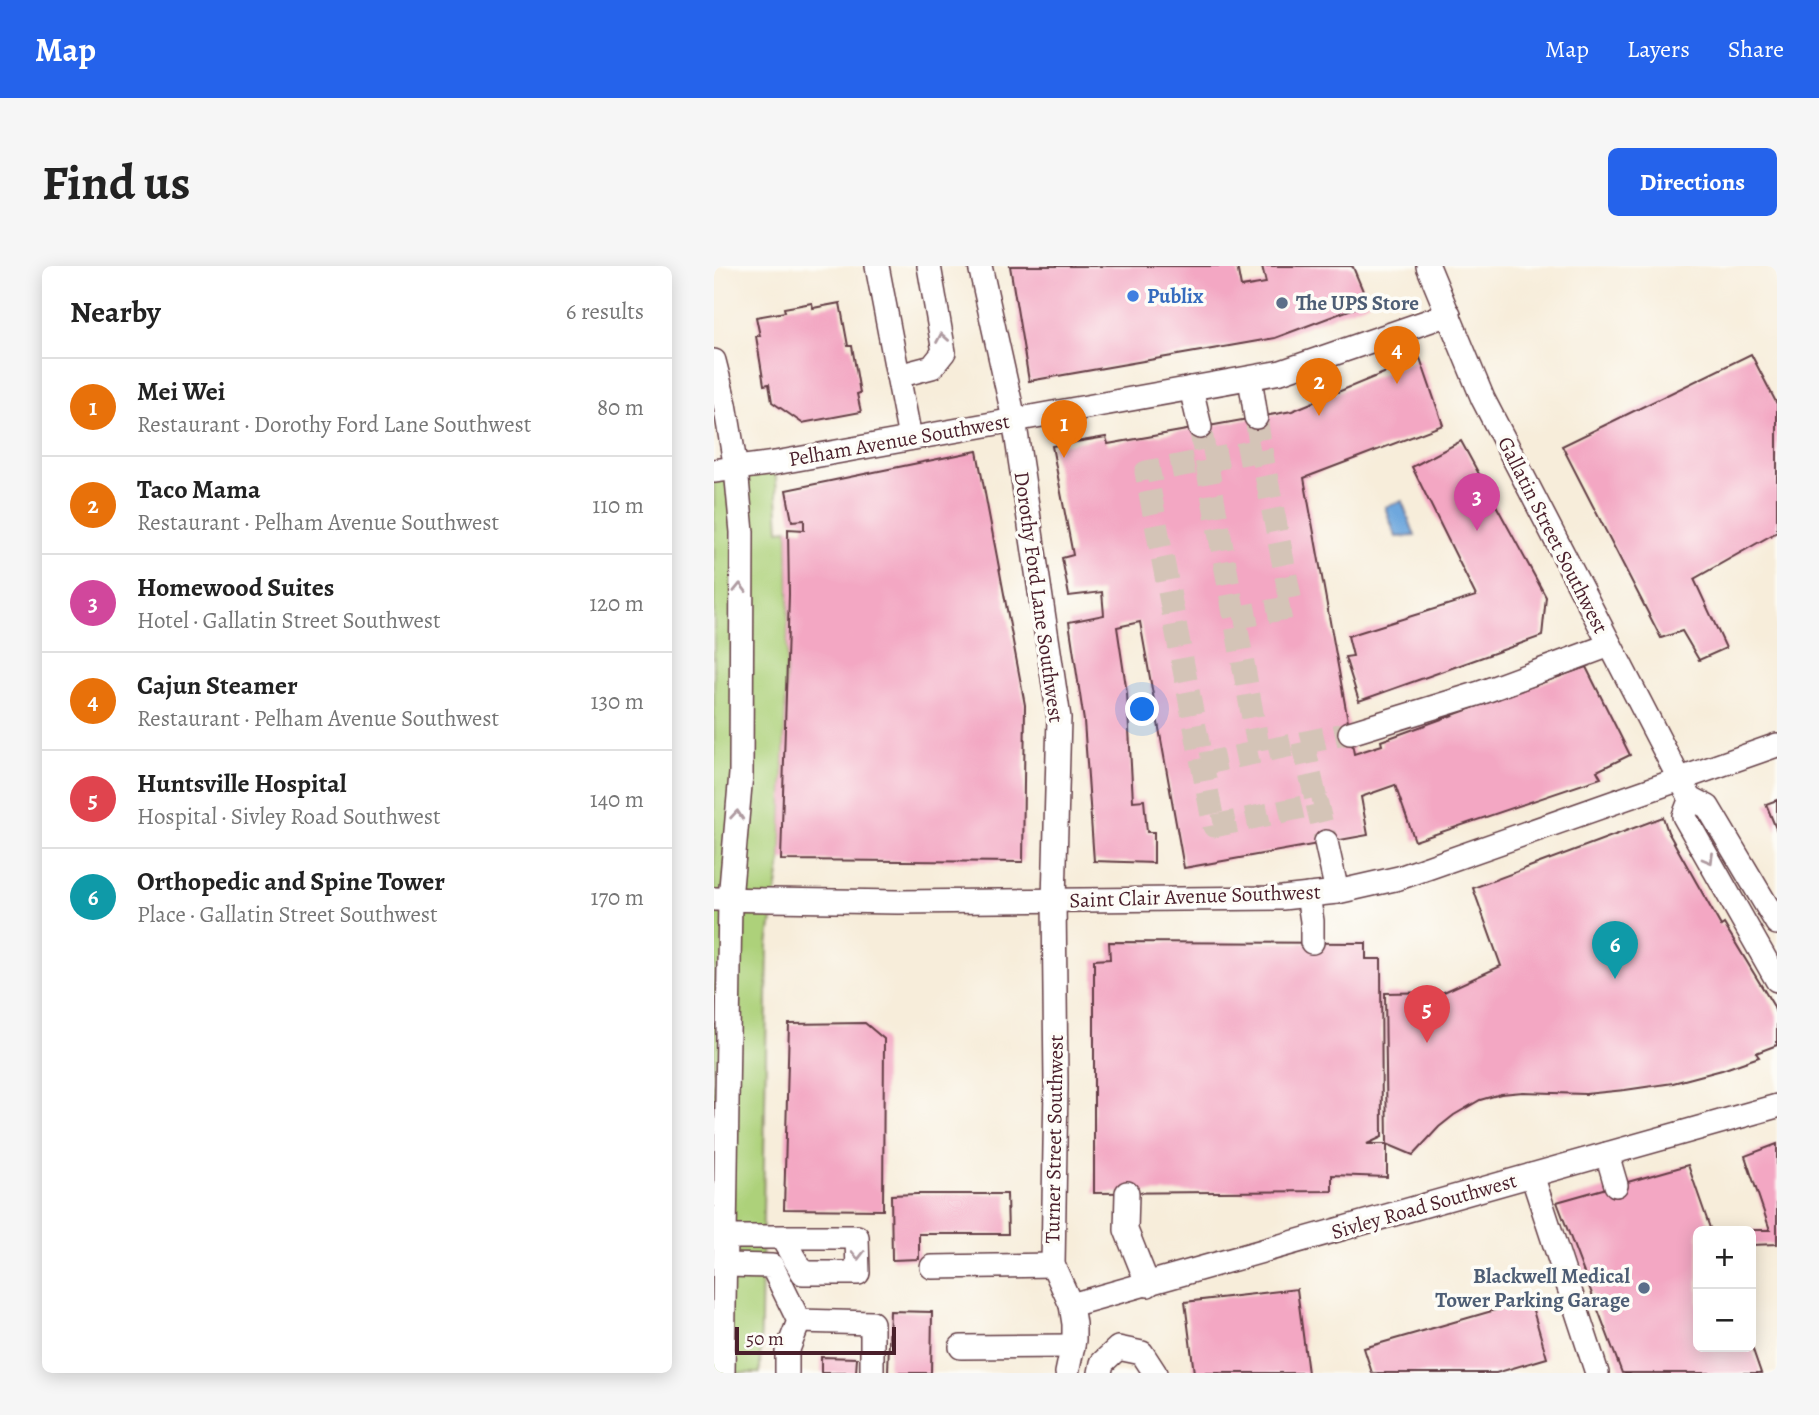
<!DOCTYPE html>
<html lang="en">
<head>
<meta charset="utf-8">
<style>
  body { margin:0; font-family:Alegreya,serif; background:#f6f6f6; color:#222 }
  .controls { position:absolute; right:21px; bottom:21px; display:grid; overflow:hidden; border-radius:10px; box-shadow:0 4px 18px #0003 }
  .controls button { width:63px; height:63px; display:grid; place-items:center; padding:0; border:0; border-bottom:2px solid #e0e0e0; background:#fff; color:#222; font:35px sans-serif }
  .scale { position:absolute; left:21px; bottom:18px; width:161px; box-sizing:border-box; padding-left:7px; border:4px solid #4a1f2b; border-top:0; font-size:19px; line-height:24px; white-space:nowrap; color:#4a1f2b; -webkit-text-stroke:5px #fdfcf7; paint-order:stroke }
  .you { position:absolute; left:429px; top:444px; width:24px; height:24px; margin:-18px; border:5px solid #fff; border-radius:50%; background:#1a73e8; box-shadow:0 0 0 10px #1a73e833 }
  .badge { display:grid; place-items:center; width:46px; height:46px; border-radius:50%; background:#2563eb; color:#fff; font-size:23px; font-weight:700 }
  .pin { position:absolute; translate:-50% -58px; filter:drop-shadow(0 2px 4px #0008) }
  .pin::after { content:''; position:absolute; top:37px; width:24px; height:21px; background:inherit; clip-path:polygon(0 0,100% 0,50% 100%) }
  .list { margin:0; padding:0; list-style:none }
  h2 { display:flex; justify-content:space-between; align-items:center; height:91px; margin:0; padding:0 28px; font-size:30px }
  h2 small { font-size:23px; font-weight:400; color:#767676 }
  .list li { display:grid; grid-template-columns:46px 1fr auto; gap:21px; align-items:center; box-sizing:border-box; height:98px; padding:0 28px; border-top:2px solid #e0e0e0 }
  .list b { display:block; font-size:26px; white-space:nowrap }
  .list p { margin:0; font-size:23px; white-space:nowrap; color:#767676 }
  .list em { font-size:23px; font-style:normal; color:#767676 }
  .map { position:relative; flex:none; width:1063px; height:1107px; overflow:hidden; border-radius:10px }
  header { display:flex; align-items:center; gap:42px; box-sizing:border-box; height:98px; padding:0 35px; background:#2563eb; color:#fff }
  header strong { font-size:33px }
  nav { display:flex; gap:38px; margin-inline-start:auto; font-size:24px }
  .intro { display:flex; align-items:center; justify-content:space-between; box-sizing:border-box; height:168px; padding:0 42px }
  h1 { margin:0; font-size:49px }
  .button { padding:18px 32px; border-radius:10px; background:#2563eb; color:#fff; font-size:24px; font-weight:700 }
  main { display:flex; gap:42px; padding:0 42px }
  aside { flex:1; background:#fff; border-radius:10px; box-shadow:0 4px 18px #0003 }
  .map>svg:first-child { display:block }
  .green { fill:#add17a; stroke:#7c7852; stroke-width:2 }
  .water { fill:#6ea7dd; stroke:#5c6384; stroke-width:2 }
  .building { fill:#f3a7c3 }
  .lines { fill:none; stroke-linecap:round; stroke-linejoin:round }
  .minor-tunnel { stroke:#d4c4b7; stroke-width:23; stroke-dasharray:23 11; stroke-linecap:butt }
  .minor-casing { stroke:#643e45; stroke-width:26 }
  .minor { stroke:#fff; stroke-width:23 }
  .oneway { stroke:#ae9aa0 }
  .shop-dot { fill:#3f7fe0; stroke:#fdfcf7; stroke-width:2.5 }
  .service-dot { fill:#5c6f8a; stroke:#fdfcf7; stroke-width:2.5 }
  .labels { text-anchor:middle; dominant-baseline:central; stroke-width:7; stroke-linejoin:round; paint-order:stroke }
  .shop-label { font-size:21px; font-weight:bold; fill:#366cbe; stroke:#fdfcf7; text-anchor:start }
  .service-label { font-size:21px; font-weight:bold; fill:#4e5e75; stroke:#fdfcf7; text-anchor:start }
  .street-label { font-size:21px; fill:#4a1f2b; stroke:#fdfcf7 }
</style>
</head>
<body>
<header>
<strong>Map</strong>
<nav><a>Map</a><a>Layers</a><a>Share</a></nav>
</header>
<div class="intro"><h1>Find us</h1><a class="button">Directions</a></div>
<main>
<aside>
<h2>Nearby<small>6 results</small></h2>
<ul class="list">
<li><span class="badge" style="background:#e8710a">1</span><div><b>Mei Wei</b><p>Restaurant · Dorothy Ford Lane Southwest</p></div><em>80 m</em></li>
<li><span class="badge" style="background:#e8710a">2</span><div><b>Taco Mama</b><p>Restaurant · Pelham Avenue Southwest</p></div><em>110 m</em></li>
<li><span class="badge" style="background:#d1479c">3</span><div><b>Homewood Suites</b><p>Hotel · Gallatin Street Southwest</p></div><em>120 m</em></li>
<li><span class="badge" style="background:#e8710a">4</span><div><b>Cajun Steamer</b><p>Restaurant · Pelham Avenue Southwest</p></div><em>130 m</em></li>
<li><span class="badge" style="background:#e0444e">5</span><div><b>Huntsville Hospital</b><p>Hospital · Sivley Road Southwest</p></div><em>140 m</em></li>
<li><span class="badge" style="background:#0f9aa8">6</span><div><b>Orthopedic and Spine Tower</b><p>Place · Gallatin Street Southwest</p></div><em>170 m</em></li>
</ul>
</aside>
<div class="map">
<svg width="1063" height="1107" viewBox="0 0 1063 1107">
  <rect width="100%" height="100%" fill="#fdfcf7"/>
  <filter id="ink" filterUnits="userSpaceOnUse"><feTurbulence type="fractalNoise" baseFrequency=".0143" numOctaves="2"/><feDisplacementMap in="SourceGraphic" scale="14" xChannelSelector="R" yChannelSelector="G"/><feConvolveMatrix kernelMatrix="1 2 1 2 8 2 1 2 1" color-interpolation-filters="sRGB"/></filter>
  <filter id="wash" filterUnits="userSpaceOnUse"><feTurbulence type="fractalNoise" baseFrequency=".00686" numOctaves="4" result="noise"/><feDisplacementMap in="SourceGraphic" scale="28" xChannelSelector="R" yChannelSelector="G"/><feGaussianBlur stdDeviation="1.57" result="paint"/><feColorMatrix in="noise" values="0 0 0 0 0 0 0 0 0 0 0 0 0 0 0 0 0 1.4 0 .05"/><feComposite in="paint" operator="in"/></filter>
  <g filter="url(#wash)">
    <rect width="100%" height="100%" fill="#f7edda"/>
    <!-- green -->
    <polygon class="green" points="61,197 65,264 74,263 75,328 67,594 54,679 46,1107 0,1107 0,205"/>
    <!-- water -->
    <polygon class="water" points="688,235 701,270 682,271 671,241"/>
    <g id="blocks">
      <!-- building -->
      <g class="building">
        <polygon points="296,0 523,0 527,21 552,17 548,0 637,0 639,1 654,37 561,72 315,115"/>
        <polygon points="98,37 99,42 126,37 134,80 138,80 146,127 143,128 147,146 88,157 58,136 55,118 50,119 42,70 46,70 42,51 71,46 70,42"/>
        <polygon points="1037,88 1063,138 1063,266 980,313 1012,382 985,394 968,365 947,372 848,180"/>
        <polygon points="706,92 729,159 590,212 640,488 668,479 667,475 872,401 916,489 883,505 887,512 701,575 681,519 647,531 654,569 470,602 426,356 403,361 413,427 419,535 430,534 433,566 440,566 440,597 380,595 370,455 355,356 390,349 388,326 355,330 348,292 359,289 338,180 392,171 394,178 578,145"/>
        <polygon points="747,175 832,331 828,370 645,435 631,391 639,390 634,370 762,330 698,201"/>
        <polygon points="263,185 311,439 309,596 67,594 75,328 74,263 90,264 90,254 78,255 72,224"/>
        <polygon points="1063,534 1063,565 1052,538"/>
        <polygon points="949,551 954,566 1007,660 1010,658 1059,739 1063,750 1063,779 1042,787 1045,791 1008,804 959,817 911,824 871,828 809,826 787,828 766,834 740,849 725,861 699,889 673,878 673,911 618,909 618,925 380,927 380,694 396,693 395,676 652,677 652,693 667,693 668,871 653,878 673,878 671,727 730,726 787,700 759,622"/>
        <polygon points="151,757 170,773 169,944 70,943 75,758"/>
        <polygon points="1063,878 1063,978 1037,979 1037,964 1056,964 1031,890"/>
        <polygon points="974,899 997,965 984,965 984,1081 1038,1081 1047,1107 908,1107 843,936"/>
        <polygon points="203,928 293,928 294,968 205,968 205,993 178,994 177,929"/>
        <polygon points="583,1023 594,1107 480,1107 471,1036"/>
        <polygon points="816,1034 833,1092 782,1107 658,1107 650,1082"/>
        <polygon points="176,1045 218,1046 217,1107 174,1107"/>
        <polygon points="107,1091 143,1092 142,1107 107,1107"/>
      </g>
    </g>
  </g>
  <g filter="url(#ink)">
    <use href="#blocks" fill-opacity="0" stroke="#643e45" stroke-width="2"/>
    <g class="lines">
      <!-- minor-tunnel -->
      <g class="minor-tunnel">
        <polyline points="542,151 547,184 432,206 500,560 603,538 612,576"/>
        <polyline points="486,161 545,485"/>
        <polyline points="520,352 578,341 547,184"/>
        <polyline points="589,476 603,538"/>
        <polyline points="488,498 636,467"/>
      </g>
      <defs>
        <g id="minor">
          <polyline points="163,0 196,172"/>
          <polyline points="266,0 300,153 345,452 340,634 342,819 339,999 357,1039 360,1058 360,1074 353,1107"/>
          <polyline points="714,0 769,133 966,514 977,532 994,541 1063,657"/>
          <polyline points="0,95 11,138 22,203 28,266 27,508 16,633 9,1107"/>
          <polyline points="184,110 218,101 230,86 215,0"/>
          <polyline points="536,112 542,151"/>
          <polyline points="477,122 486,161"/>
          <polyline points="0,205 61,197 567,106 735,48"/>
          <polyline points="636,467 766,427 896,379"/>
          <polyline points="977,532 970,550 1063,714"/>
          <polyline points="612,576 623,626"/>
          <polyline points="594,629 598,655 598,676"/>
          <polyline points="0,633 184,636 568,632 623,626 685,612 1063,479"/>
          <polyline points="893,888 902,919"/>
          <polyline points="818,909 883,1107"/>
          <polyline points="413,927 412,964 434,1019"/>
          <polyline points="0,971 143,971 144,1007 89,1007 68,972"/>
          <polyline points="11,999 58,1000 85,1055 73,1086 73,1107"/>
          <polyline points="218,1001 339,999"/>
          <polyline points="357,1039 1063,840"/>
          <polyline points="85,1055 158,1057 158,1107"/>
          <polyline points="247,1081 359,1080"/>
          <polyline points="386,1107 388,1097 404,1082 428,1087 441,1107"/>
        </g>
      </defs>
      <!-- minor casing -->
      <use href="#minor" class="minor-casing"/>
      <!-- minor -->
      <use href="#minor" class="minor"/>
    </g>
    <!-- one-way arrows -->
    <defs><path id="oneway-chevron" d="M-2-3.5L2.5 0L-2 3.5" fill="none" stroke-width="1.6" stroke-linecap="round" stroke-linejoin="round" transform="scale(1.75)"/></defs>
    <g class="oneway">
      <use href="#oneway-chevron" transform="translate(228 72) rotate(-100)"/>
      <use href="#oneway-chevron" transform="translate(26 322) rotate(-89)"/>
      <use href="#oneway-chevron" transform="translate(23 549) rotate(-85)"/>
      <use href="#oneway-chevron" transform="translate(995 593) rotate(60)"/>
      <use href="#oneway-chevron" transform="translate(144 989) rotate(90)"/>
    </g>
  </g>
  <!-- markers -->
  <circle class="shop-dot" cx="419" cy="30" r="7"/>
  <g class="service-dot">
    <circle cx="568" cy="37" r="7"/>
    <circle cx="930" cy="1022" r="7"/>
  </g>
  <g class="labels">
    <!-- shop labels -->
    <g class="shop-label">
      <text x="433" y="30">Publix</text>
    </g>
    <!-- service labels -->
    <g class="service-label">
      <text x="582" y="37">The UPS Store</text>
      <text x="916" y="1010" text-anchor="end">Blackwell Medical<tspan x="916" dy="24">Tower Parking Garage</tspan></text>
    </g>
    <!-- street labels -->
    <g class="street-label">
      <text transform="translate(185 174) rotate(-10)">Pelham Avenue Southwest</text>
      <text transform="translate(839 269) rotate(63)">Gallatin Street Southwest</text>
      <text transform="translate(325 331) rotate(82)">Dorothy Ford Lane Southwest</text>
      <text transform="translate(481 630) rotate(-2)">Saint Clair Avenue Southwest</text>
      <text transform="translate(340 873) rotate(-89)">Turner Street Southwest</text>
      <text transform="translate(710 940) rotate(-16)">Sivley Road Southwest</text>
    </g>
  </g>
</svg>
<div class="controls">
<button>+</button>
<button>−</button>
</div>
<div class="scale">50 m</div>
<div class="you"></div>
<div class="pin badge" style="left:350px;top:192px;background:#e8710a">1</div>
<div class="pin badge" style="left:605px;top:150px;background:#e8710a">2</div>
<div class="pin badge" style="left:763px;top:265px;background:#d1479c">3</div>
<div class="pin badge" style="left:683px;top:118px;background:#e8710a">4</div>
<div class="pin badge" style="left:713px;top:777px;background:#e0444e">5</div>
<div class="pin badge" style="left:901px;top:713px;background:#0f9aa8">6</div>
</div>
</main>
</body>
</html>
